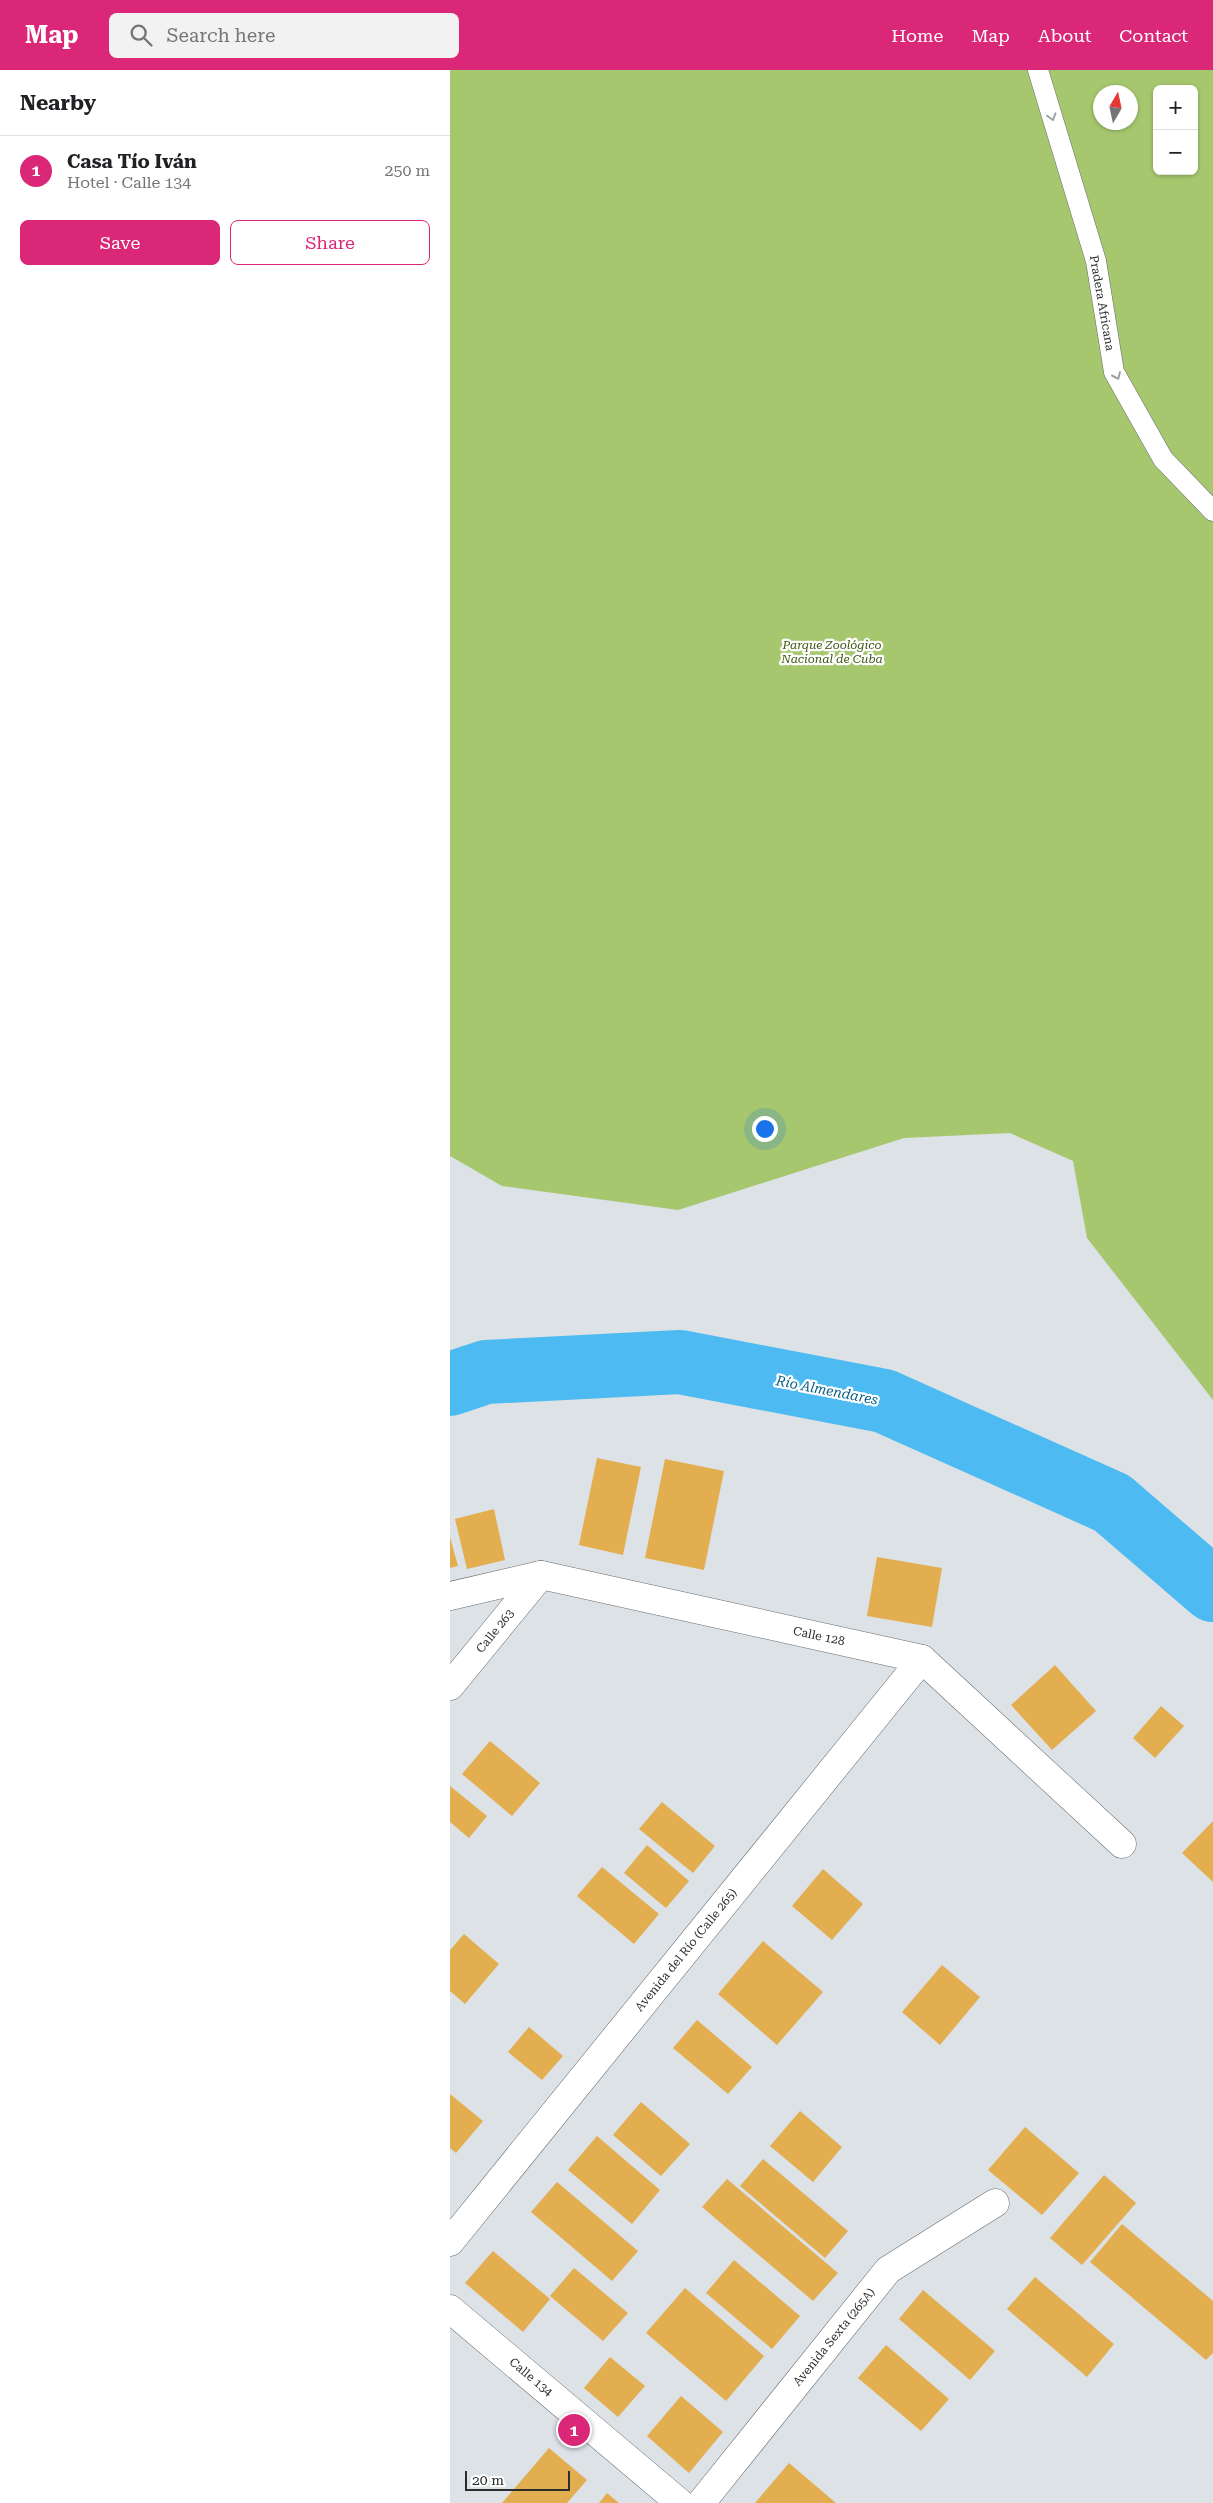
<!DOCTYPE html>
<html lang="en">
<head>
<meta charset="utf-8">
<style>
  body { margin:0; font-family:"Roboto Serif",serif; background:#f2f2f2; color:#202124 }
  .controls { position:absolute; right:15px; top:15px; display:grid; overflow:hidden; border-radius:8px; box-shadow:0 1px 4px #0004 }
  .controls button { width:45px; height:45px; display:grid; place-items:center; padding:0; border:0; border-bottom:1px solid #e0e0e0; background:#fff; color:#202124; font:25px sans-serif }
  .compass { position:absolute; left:643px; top:15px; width:45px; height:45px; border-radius:50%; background:#fff; box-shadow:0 1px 4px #0004; rotate:9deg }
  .scale { position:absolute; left:15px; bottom:12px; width:105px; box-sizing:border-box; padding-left:5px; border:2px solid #2a2c2e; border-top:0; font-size:14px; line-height:18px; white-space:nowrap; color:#2a2c2e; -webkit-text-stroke:4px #fff; paint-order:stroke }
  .you { position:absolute; left:314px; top:1058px; width:18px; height:18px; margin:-12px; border:4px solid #fff; border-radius:50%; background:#1a73e8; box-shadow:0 0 0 8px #1a73e833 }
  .badge { display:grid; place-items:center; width:32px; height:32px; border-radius:50%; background:#db2777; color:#fff; font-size:16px; font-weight:700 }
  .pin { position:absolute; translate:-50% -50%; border:2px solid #fff; box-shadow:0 1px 5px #0006 }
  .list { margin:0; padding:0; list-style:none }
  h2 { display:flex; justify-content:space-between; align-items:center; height:65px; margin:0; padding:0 20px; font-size:21px }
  h2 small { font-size:16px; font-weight:400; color:#757577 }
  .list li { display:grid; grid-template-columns:32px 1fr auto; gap:15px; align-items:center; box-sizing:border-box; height:70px; padding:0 20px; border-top:1px solid #e0e0e0 }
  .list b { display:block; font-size:19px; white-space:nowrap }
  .list p { margin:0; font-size:16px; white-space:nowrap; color:#757577 }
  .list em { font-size:16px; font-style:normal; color:#757577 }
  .actions { display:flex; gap:10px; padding:15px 20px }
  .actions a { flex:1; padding:11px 0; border:1px solid #db2777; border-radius:8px; text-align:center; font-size:18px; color:#db2777 }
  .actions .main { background:#db2777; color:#fff }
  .icon { flex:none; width:28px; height:28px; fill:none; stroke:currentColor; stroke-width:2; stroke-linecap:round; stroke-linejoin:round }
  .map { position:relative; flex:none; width:763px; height:2433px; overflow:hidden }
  header { display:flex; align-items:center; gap:30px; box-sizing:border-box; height:70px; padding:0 25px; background:#db2777; color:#fff }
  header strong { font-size:24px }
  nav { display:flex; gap:28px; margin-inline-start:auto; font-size:18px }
  .search { width:350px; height:45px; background:#f2f2f2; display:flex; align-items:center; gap:12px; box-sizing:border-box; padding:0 18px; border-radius:8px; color:#757577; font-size:19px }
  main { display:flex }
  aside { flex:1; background:#fff }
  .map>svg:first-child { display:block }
  .green { fill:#a7c76f; fill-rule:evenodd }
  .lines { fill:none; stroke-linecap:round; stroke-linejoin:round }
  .river { stroke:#4dbbf1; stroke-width:64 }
  .building { fill:#e2ae50 }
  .service-casing { stroke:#676c70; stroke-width:21 }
  .minor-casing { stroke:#676c70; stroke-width:29 }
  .service { stroke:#fff; stroke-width:20 }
  .minor { stroke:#fff; stroke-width:28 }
  .oneway { stroke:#9fa0a1 }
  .labels { text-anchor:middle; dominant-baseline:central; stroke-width:4.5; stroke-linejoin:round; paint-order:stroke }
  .street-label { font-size:12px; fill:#2a2c2e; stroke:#fff }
  .park-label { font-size:12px; font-style:italic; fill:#415513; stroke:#fff }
  .water-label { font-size:14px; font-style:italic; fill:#045f83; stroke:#fff }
</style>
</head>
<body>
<header>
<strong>Map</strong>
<div class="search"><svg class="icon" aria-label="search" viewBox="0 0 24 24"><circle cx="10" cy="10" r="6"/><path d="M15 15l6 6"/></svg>Search here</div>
<nav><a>Home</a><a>Map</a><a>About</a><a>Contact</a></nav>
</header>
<main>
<aside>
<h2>Nearby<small></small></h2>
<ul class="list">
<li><span class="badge">1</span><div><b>Casa Tío Iván</b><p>Hotel · Calle 134</p></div><em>250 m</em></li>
</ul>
<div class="actions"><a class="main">Save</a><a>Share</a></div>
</aside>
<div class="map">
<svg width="763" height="2433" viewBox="0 0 763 2433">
  <rect width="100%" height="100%" fill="#dce2e6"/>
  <!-- green -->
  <path class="green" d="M0 0H763V1330L637 1168 623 1091 560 1063 454 1068 228 1140 52 1116 0 1086ZM707 19H744V101H707ZM650 22H680V52H650Z"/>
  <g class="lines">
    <!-- river -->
    <polyline class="river" points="0,1314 36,1302 230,1292 434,1331 662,1433 763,1520"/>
  </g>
  <!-- building -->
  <g class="building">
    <polygon points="147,1388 191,1397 173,1485 129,1475"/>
    <polygon points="215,1389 274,1401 254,1500 195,1488"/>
    <polygon points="44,1439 55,1490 17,1499 5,1449"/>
    <polygon points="0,1467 8,1496 0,1498"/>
    <polygon points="427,1487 492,1498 482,1557 417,1546"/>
    <polygon points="605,1595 646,1641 602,1680 561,1635"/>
    <polygon points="711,1636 734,1656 705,1688 683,1668"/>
    <polygon points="40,1671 90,1713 62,1746 12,1704"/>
    <polygon points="0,1716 37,1746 19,1768 0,1752"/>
    <polygon points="212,1732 265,1776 243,1803 189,1759"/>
    <polygon points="763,1751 763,1812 732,1783"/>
    <polygon points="197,1775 239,1811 216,1838 174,1803"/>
    <polygon points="152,1797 209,1844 184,1874 127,1826"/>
    <polygon points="373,1799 413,1834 382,1870 342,1836"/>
    <polygon points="14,1864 49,1894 15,1934 0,1921 0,1880"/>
    <polygon points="313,1871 373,1922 327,1975 268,1924"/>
    <polygon points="492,1895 530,1927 490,1975 452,1942"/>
    <polygon points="247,1950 302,1997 278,2024 223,1978"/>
    <polygon points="79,1957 113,1986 92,2010 58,1982"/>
    <polygon points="0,2024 33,2051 6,2083 0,2078"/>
    <polygon points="191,2032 240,2074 211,2106 163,2065"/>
    <polygon points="350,2041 392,2077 363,2112 320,2076"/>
    <polygon points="575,2057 629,2103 592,2145 538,2100"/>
    <polygon points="147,2066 210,2120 182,2154 118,2100"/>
    <polygon points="313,2089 398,2161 375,2188 290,2116"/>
    <polygon points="654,2105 686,2133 632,2195 600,2168"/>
    <polygon points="277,2109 388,2203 363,2231 252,2137"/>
    <polygon points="107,2112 188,2181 162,2211 81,2142"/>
    <polygon points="672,2154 763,2231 763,2283 756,2290 640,2192"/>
    <polygon points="43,2181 100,2229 73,2262 15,2213"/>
    <polygon points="284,2190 350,2246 322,2279 256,2223"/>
    <polygon points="124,2198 178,2243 153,2271 100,2226"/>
    <polygon points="585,2207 664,2274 637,2307 557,2239"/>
    <polygon points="235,2218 314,2286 276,2331 196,2263"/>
    <polygon points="473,2220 545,2281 520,2310 449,2249"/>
    <polygon points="436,2275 499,2329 471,2361 408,2308"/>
    <polygon points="160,2287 195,2316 168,2347 134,2318"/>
    <polygon points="231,2326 273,2362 239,2403 197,2366"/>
    <polygon points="99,2378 137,2410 117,2433 52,2433"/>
    <polygon points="339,2393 386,2433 305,2433"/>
    <polygon points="157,2423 169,2433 149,2433"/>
  </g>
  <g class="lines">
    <defs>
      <polyline id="service" points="588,0 646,191 664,302 713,389 763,441"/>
      <g id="minor">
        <polyline points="0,1526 91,1505 472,1589 672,1774"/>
        <polyline points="0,1616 91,1505"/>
        <polyline points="0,2172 472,1589"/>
        <polyline points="0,2239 230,2433"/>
        <polyline points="251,2433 438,2200 545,2133"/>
      </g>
    </defs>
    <!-- service casing -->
    <use href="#service" class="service-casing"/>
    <!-- minor casing -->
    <use href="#minor" class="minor-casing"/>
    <!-- service -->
    <use href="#service" class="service"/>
    <!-- minor -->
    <use href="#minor" class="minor"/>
  </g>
  <!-- one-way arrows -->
  <defs><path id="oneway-chevron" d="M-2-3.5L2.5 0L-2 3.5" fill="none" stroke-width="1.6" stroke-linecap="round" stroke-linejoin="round" transform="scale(1.25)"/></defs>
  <g class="oneway">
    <use href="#oneway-chevron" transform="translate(602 47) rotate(74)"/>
    <use href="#oneway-chevron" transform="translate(667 306) rotate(66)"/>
  </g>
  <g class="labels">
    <!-- street labels -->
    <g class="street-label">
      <text transform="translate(652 233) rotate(80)">Pradera Africana</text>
      <text transform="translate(45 1561) rotate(-51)">Calle 263</text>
      <text transform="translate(369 1566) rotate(12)">Calle 128</text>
      <text transform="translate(236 1880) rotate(-51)">Avenida del Río (Calle 265)</text>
      <text transform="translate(384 2267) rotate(-51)">Avenida Sexta (265A)</text>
      <text transform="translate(81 2307) rotate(40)">Calle 134</text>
    </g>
    <!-- park labels -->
    <g class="park-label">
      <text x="382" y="575">Parque Zoológico<tspan x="382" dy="14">Nacional de Cuba</tspan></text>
    </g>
    <!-- water labels -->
    <g class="water-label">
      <text transform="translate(377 1320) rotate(11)">Río Almendares</text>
    </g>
  </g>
</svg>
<div class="controls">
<button>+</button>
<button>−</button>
</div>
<svg class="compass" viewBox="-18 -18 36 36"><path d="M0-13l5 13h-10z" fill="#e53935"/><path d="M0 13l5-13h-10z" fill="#757577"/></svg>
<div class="scale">20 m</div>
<div class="you"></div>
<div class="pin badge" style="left:124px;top:2360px">1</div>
</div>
</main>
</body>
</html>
